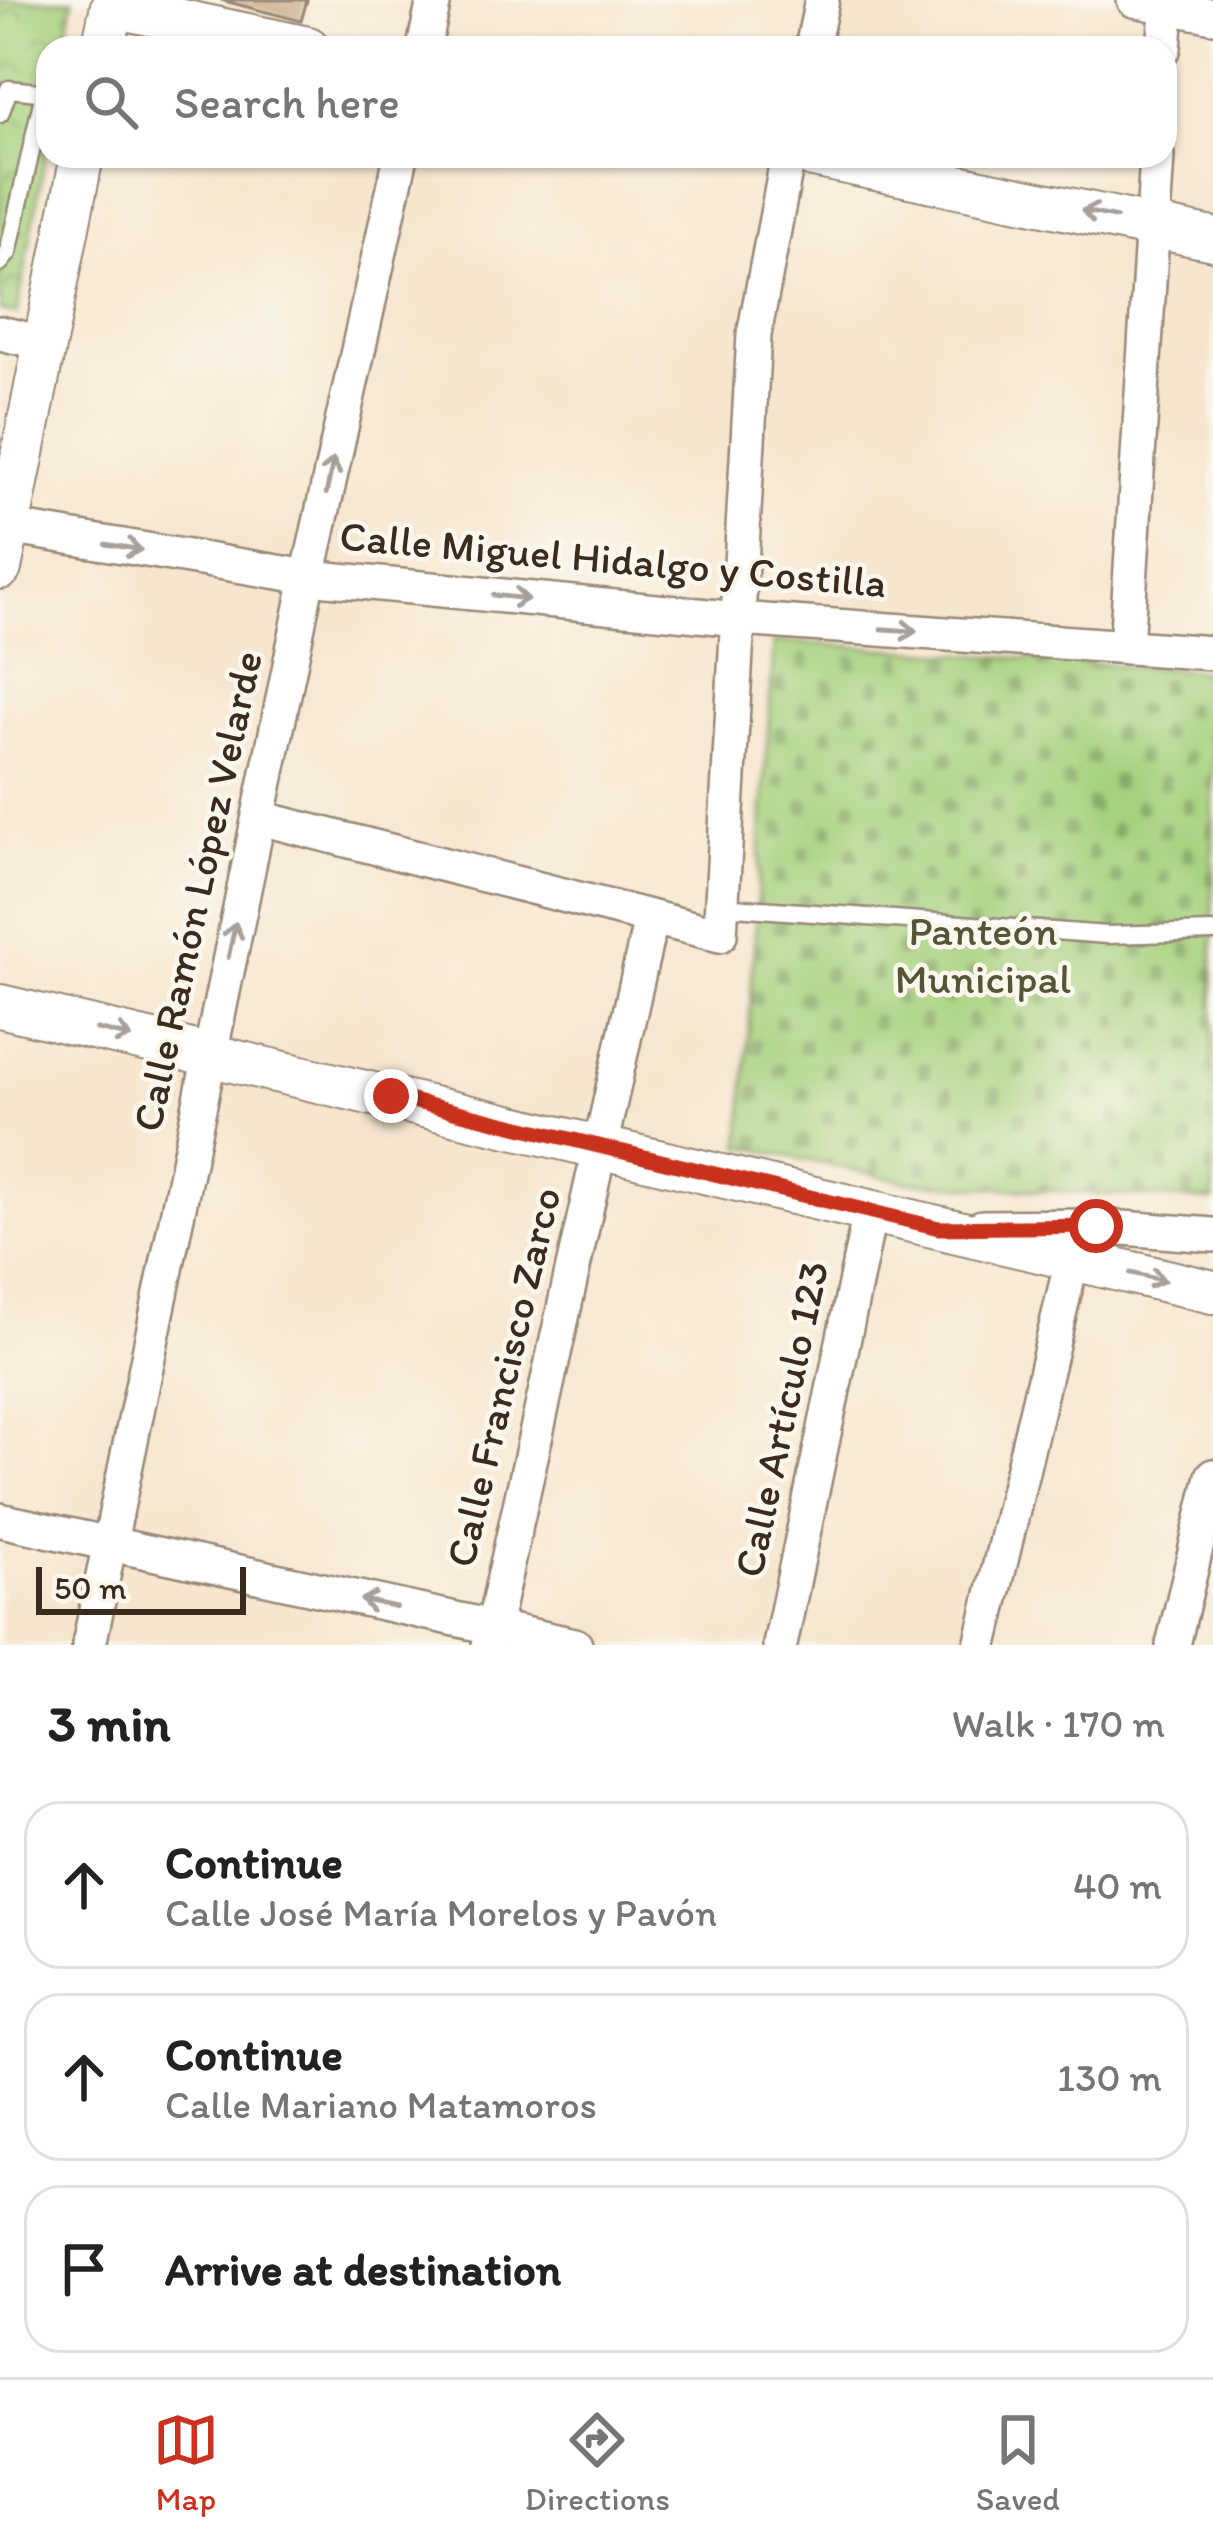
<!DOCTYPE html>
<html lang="en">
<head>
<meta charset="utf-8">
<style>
  body { margin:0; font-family:Itim,sans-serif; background:#f2f2f2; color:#222 }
  .scale { position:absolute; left:36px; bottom:30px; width:210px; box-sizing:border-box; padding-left:12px; border:6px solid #3b2a1e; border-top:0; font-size:33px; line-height:42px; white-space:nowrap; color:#3b2a1e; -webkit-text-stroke:9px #fbf7ec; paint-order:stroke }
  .stop { position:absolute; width:36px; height:36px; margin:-27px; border:9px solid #c8321e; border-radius:50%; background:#fff }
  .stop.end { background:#c8321e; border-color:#fff; box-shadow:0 3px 12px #0008 }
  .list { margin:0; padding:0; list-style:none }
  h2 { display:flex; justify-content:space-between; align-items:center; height:156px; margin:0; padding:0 48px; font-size:51px }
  h2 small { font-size:39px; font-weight:400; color:#767676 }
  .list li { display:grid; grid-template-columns:78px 1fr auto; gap:36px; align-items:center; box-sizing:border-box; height:168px; margin:0 24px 24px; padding:0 24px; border:3px solid #e0e0e0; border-radius:36px }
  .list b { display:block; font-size:45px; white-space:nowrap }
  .list p { margin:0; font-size:39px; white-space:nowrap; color:#767676 }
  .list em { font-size:39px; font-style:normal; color:#767676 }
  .icon { flex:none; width:66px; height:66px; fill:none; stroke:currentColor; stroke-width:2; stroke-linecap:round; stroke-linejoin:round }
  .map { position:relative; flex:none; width:1213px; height:1645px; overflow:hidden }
  .search { position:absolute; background:#fff; box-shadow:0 3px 9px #0004; left:36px; right:36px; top:36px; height:132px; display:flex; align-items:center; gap:30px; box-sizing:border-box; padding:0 42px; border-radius:36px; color:#767676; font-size:45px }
  .sheet { height:732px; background:#fff }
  nav { display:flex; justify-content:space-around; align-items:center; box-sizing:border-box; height:168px; border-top:3px solid #e0e0e0; background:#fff; font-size:33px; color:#767676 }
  nav a { display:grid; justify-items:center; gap:6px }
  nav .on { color:#c8321e }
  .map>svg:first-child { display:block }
  .cemetery { fill:url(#cemetery-stones); stroke:#707e4e; stroke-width:3 }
  .park { fill:url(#park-crowns); stroke:#707e4e; stroke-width:3 }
  .building { fill:#c1a27d }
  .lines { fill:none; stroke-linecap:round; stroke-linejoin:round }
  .service-casing { stroke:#988876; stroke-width:21 }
  .minor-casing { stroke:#988876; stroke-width:38 }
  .tertiary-casing { stroke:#988876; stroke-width:46 }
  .service { stroke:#fff; stroke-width:16 }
  .minor { stroke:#fff; stroke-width:33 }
  .tertiary { stroke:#fff; stroke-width:42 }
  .oneway { stroke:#a79f9a }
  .route { stroke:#c8321e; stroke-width:15 }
  .labels { text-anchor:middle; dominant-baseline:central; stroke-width:9; stroke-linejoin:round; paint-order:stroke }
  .street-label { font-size:42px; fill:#3b2a1e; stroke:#fbf7ec }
  .park-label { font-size:42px; fill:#565436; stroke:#fbf7ec }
</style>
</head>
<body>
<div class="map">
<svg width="1213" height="1645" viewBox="0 0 1213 1645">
  <defs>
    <pattern id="cemetery-stones" width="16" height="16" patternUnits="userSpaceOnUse" patternTransform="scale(3)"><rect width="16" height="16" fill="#a6d17e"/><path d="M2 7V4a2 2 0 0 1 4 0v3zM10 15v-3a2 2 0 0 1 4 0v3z" fill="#88aa67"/></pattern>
    <pattern id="park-crowns" width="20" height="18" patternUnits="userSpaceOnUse" patternTransform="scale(3)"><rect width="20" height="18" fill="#a6d17e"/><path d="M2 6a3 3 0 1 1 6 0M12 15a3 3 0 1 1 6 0" fill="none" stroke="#88aa67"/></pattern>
  </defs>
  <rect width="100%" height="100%" fill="#fbf7ec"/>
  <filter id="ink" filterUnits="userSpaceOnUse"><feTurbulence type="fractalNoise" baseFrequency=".00833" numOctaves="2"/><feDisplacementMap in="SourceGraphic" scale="24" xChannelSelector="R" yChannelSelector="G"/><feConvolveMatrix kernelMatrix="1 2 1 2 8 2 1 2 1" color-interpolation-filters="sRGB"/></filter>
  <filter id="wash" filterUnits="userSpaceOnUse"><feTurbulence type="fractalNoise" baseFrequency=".004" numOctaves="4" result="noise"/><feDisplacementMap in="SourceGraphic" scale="48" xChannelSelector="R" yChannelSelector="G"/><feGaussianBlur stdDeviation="2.7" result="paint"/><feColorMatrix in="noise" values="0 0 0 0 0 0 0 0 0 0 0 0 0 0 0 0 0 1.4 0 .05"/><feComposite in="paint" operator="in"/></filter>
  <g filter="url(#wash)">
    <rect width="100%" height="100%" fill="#f6e6cf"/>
    <!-- cemetery -->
    <polygon class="cemetery" points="774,641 1213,672 1213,1201 909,1182 741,1146"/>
    <!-- park -->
    <polygon class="park" points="0,0 73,0 64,48 48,48 48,140 17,314 0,310"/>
    <g id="blocks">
      <!-- building -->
      <polygon class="building" points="221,0 307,0 301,21"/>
    </g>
  </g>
  <g filter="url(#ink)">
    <use href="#blocks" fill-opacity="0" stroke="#988876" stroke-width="3"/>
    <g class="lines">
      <defs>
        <g id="service">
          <polyline points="0,114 9,89 48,93"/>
          <polyline points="0,263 8,253 44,93"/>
          <polyline points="721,906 1107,935 1213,932"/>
        </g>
        <g id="minor">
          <polyline points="1134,0 1213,16"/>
          <polyline points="424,48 434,0"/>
          <polyline points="812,48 822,0"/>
          <polyline points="1164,48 1168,0"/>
          <polyline points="0,333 47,344"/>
          <polyline points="9,527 308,577 739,619 1213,653"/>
          <polyline points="1126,647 1157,156"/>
          <polyline points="260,818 720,935 754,335 788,156"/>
          <polyline points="982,1227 1097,1226 1213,1235"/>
          <polyline points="0,1520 575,1645"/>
          <polyline points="89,1645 308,577 401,156"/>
          <polyline points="489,1645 651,918"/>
          <polyline points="780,1645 870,1212"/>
          <polyline points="981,1645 1072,1260"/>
          <polyline points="1173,1645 1213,1476"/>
        </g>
        <g id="tertiary">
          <polyline points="103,48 112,6 308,48"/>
          <polyline points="813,156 1213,239"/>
          <polyline points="0,568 82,156"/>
          <polyline points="0,1006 1213,1292"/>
        </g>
      </defs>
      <!-- service casing -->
      <use href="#service" class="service-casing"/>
      <!-- minor casing -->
      <use href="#minor" class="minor-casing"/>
      <!-- tertiary casing -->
      <use href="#tertiary" class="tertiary-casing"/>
      <!-- service -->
      <use href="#service" class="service"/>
      <!-- minor -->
      <use href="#minor" class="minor"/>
      <!-- tertiary -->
      <use href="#tertiary" class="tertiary"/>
    </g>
    <!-- one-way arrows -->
    <defs><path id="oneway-shaft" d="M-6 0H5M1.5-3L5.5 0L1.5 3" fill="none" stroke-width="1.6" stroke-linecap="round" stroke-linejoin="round" transform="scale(3)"/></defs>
    <g class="oneway">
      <use href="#oneway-shaft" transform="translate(1099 214) rotate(-168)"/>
      <use href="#oneway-shaft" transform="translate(330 476) rotate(-78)"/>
      <use href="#oneway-shaft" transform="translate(124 547) rotate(9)"/>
      <use href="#oneway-shaft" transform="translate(511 597) rotate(6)"/>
      <use href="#oneway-shaft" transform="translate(899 630) rotate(4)"/>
      <use href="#oneway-shaft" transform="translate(232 940) rotate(-78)"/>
      <use href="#oneway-shaft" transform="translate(114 1033) rotate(13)"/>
      <use href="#oneway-shaft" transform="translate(1148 1277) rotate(13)"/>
      <use href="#oneway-shaft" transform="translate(378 1603) rotate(-168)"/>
    </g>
  </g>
  <g class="lines" filter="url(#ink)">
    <!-- route -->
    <polyline class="route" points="391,1096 939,1228 1096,1226"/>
  </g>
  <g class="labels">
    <!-- street labels -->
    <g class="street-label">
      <text transform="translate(613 559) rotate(5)">Calle Miguel Hidalgo y Costilla</text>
      <text transform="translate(197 891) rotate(-78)">Calle Ramón López Velarde</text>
      <text transform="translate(503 1377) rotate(-77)">Calle Francisco Zarco</text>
      <text transform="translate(781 1419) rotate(-78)">Calle Artículo 123</text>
    </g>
    <!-- park labels -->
    <g class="park-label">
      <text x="983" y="930">Panteón<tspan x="983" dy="48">Municipal</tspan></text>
    </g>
  </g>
</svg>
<div class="scale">50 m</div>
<div class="stop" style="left:1096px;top:1226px"></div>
<div class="stop end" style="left:391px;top:1096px"></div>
<div class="search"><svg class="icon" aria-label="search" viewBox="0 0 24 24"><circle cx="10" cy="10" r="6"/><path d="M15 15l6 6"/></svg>Search here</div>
</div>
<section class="sheet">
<h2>3 min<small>Walk · 170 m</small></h2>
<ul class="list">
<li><svg class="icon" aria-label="ahead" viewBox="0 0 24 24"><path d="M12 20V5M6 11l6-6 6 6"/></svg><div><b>Continue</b><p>Calle José María Morelos y Pavón</p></div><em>40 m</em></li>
<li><svg class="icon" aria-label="ahead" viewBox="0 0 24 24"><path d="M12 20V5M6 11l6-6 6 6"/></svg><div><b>Continue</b><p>Calle Mariano Matamoros</p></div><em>130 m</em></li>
<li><svg class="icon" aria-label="arrive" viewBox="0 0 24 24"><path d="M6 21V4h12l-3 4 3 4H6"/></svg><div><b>Arrive at destination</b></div></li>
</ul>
</section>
<nav>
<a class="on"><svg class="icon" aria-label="map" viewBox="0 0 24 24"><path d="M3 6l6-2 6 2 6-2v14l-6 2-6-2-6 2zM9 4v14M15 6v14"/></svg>Map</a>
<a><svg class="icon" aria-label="directions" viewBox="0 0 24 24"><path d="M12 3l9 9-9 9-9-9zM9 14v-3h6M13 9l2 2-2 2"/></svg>Directions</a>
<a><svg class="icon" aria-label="saved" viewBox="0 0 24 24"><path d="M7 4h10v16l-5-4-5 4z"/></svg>Saved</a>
</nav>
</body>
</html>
